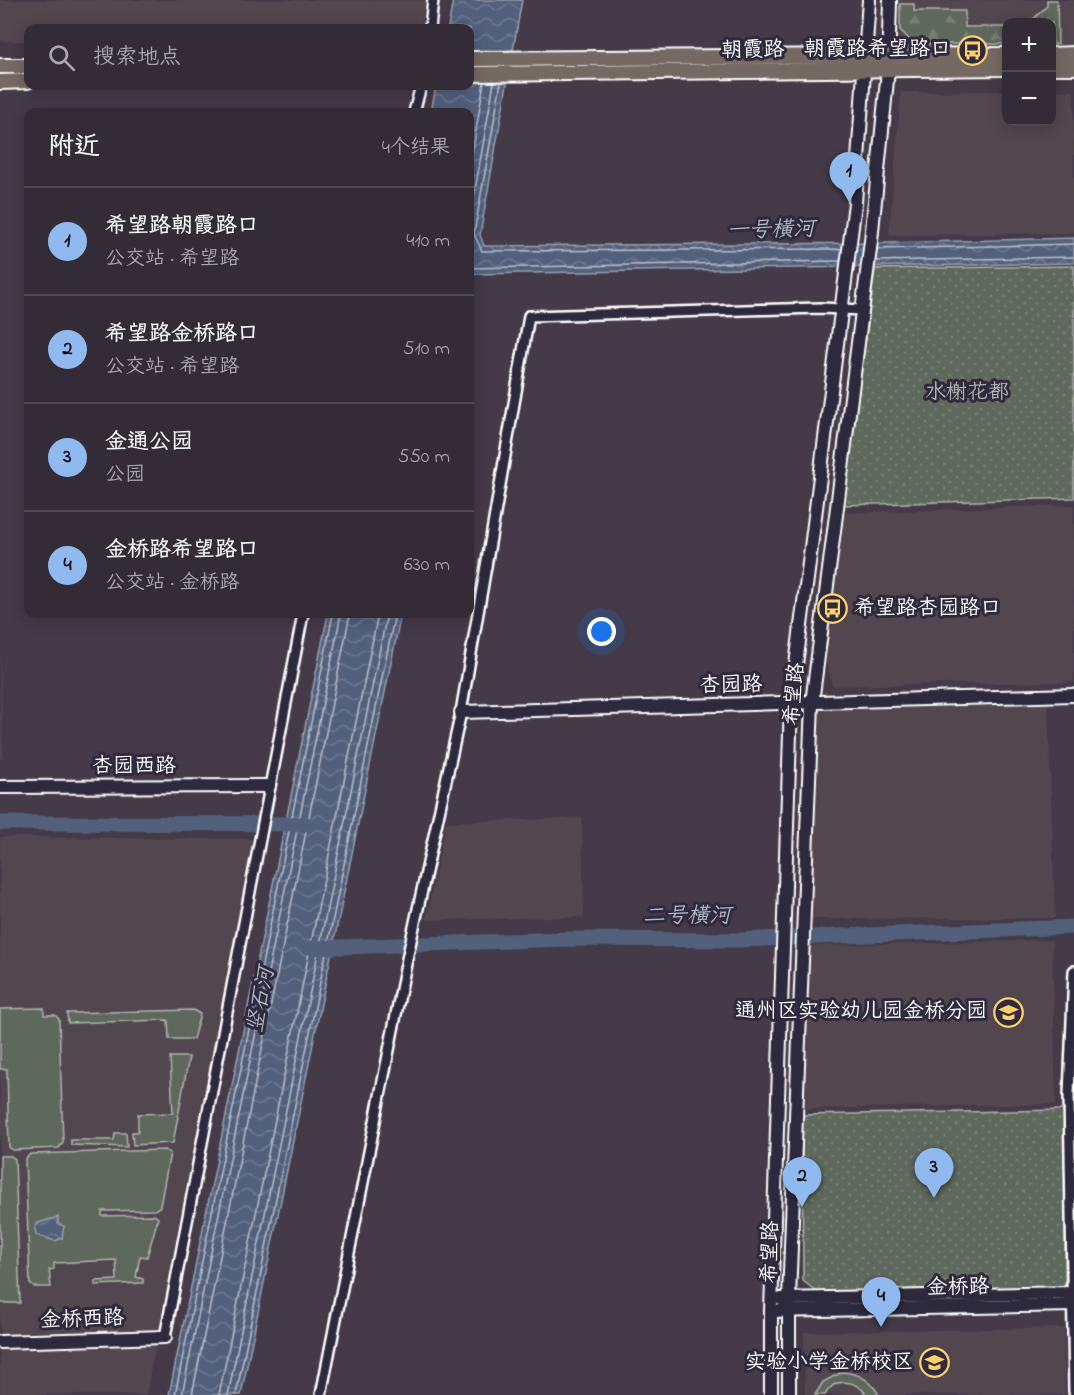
<!DOCTYPE html>
<html lang="zh">
<head>
<meta charset="utf-8">
<style>
  body { margin:0; font-family:"Indie Flower","LXGW WenKai TC",sans-serif; background:#3e3842; color:#f1f3f6 }
  .controls { position:absolute; right:18px; top:18px; display:grid; overflow:hidden; border-radius:12px; box-shadow:0 3px 15px #0003 }
  .controls button { width:54px; height:54px; display:grid; place-items:center; padding:0; border:0; border-bottom:2px solid #4e4851; background:#332c36; color:#f1f3f6; font:30px sans-serif }
  .you { position:absolute; left:602px; top:632px; width:21px; height:21px; margin:-15px; border:4px solid #fff; border-radius:50%; background:#1a73e8; box-shadow:0 0 0 9px #1a73e833 }
  .badge { display:grid; place-items:center; width:39px; height:39px; border-radius:50%; background:#90b9f0; color:#111; font-size:20px; font-weight:700 }
  .pin { position:absolute; translate:-50% -50px; filter:drop-shadow(0 2px 3px #0008) }
  .pin::after { content:''; position:absolute; top:32px; width:21px; height:18px; background:inherit; clip-path:polygon(0 0,100% 0,50% 100%) }
  .list { margin:0; padding:0; list-style:none }
  h2 { display:flex; justify-content:space-between; align-items:center; height:78px; margin:0; padding:0 24px; font-size:26px }
  h2 small { font-size:20px; font-weight:400; color:#a9a7ad }
  .list li { display:grid; grid-template-columns:39px 1fr auto; gap:18px; align-items:center; box-sizing:border-box; height:108px; padding:0 24px; border-top:2px solid #4e4851 }
  .list b { display:block; font-size:22px; white-space:nowrap }
  .list p { margin:0; font-size:20px; white-space:nowrap; color:#a9a7ad }
  .list em { font-size:20px; font-style:normal; color:#a9a7ad }
  .icon { flex:none; width:33px; height:33px; fill:none; stroke:currentColor; stroke-width:2; stroke-linecap:round; stroke-linejoin:round }
  .map { position:relative; flex:none; width:1074px; height:1395px; overflow:hidden }
  .search { position:absolute; background:#332c36; box-shadow:0 3px 15px #0003; left:24px; top:24px; width:450px; height:66px; display:flex; align-items:center; gap:15px; box-sizing:border-box; padding:0 21px; border-radius:12px; color:#a9a7ad; font-size:22px }
  .panel { position:absolute; background:#332c36; box-shadow:0 3px 15px #0003; left:24px; top:108px; width:450px; height:510px; border-radius:12px }
  .map>svg:first-child { display:block }
  .built { fill:#534650 }
  .green { fill:#5f685b; stroke:#afb4ad; stroke-width:1.5 }
  .forest { fill:url(#forest-firs); stroke:#afb4ad; stroke-width:1.5 }
  .park { fill:url(#park-dots); stroke:#afb4ad; stroke-width:1.5 }
  .water { fill:url(#water-waves); stroke:#98a0b0; stroke-width:1.5 }
  .lines { fill:none; stroke-linecap:round; stroke-linejoin:round }
  .shore { stroke:#babfcb; stroke-width:1.5 }
  .river { stroke:#53607c; stroke-width:15 }
  .street-casing { stroke:#fff; stroke-width:14 }
  .secondary-casing { stroke:#fff; stroke-width:16 }
  .primary-casing { stroke:#fff; stroke-width:18 }
  .street { stroke:#2f2a3d; stroke-width:9 }
  .secondary { stroke:#2f2a3d; stroke-width:12 }
  .primary { stroke:#756964; stroke-width:14 }
  .labels { text-anchor:middle; dominant-baseline:central; stroke-width:6; stroke-linejoin:round; paint-order:stroke }
  .poi-label { font-size:21px; fill:#fff; stroke:#2f2a3d; text-anchor:end }
  .street-label { font-size:21px; fill:#fff; stroke:#2f2a3d }
  .park-label { font-size:21px; fill:#afb4ad; stroke:#2f2a3d }
  .water-label { font-size:22px; font-style:italic; fill:#b2b7c4; stroke:#2f2a3d }
</style>
</head>
<body>
<div class="map">
<svg width="1074" height="1395" viewBox="0 0 1074 1395">
  <defs>
    <pattern id="forest-firs" width="22" height="20" patternUnits="userSpaceOnUse" patternTransform="scale(1.5)"><rect width="22" height="20" fill="#5f685b"/><path d="M5 1l3.5 6h-7zM16 11l3.5 6h-7z" fill="#777f74"/></pattern>
    <pattern id="park-dots" width="8" height="8" patternUnits="userSpaceOnUse" patternTransform="scale(1.5)"><rect width="8" height="8" fill="#5f685b"/><path d="M2 2h.1M6 6h.1" fill="none" stroke="#777f74" stroke-width="1.8" stroke-linecap="round"/></pattern>
    <pattern id="water-waves" width="16" height="10" patternUnits="userSpaceOnUse" patternTransform="scale(1.5)"><rect width="16" height="10" fill="#53607c"/><path d="M0 5q4-4 8 0t8 0" fill="none" stroke="#6d7890"/></pattern>
  </defs>
  <rect width="100%" height="100%" fill="#443a48"/>
  <filter id="ink" filterUnits="userSpaceOnUse"><feTurbulence type="fractalNoise" baseFrequency=".0167" numOctaves="2"/><feDisplacementMap in="SourceGraphic" scale="12" xChannelSelector="R" yChannelSelector="G"/><feConvolveMatrix kernelMatrix="1 2 1 2 8 2 1 2 1" color-interpolation-filters="sRGB"/></filter>
  <g filter="url(#ink)">
    <!-- built -->
    <g class="built">
      <polygon points="0,0 425,0 421,28 28,28 28,41 0,41"/>
      <polygon points="897,0 1074,0 1074,46 1052,46 1052,22 1006,22 1006,46 894,47"/>
      <polygon points="1006,91 1006,122 1052,122 1052,91 1074,91 1074,233 889,235 901,92"/>
      <polygon points="1074,505 1074,682 832,686 826,660 843,513"/>
      <polygon points="0,639 3,758 0,759"/>
      <polygon points="1048,704 1055,918 811,919 816,710"/>
      <polygon points="582,818 584,917 426,920 446,822"/>
      <polygon points="0,837 253,839 146,1395 0,1395"/>
      <polygon points="1052,940 1056,1104 801,1109 806,946"/>
      <polygon points="1064,1328 1065,1395 805,1395 804,1332"/>
    </g>
    <!-- green -->
    <g class="green">
      <polygon points="44,1008 44,1015 55,1015 59,1019 63,1142 59,1148 13,1150 9,1147 7,1069 0,1069 0,1009"/>
      <polygon points="193,1010 200,1014 193,1039 169,1039 168,1020 68,1023 67,1013"/>
      <polygon points="170,1057 189,1057 173,1143 133,1145 132,1132 138,1132 138,1114 173,1113"/>
      <polygon points="115,1133 126,1133 127,1147 71,1145 71,1140 114,1140"/>
      <polygon points="165,1150 170,1153 160,1206 155,1210 102,1211 102,1216 154,1215 158,1218 147,1257 140,1256 136,1277 143,1279 143,1283 95,1285 95,1281 117,1280 116,1260 54,1263 54,1269 49,1270 51,1287 34,1287 30,1284 25,1160 30,1154"/>
      <polygon points="0,1156 11,1156 15,1159 20,1303 0,1303"/>
      <path d="M842 1372C859 1373 871 1380 879 1395H867C856 1380 835 1376 825 1395H815L823 1382Z"/>
    </g>
    <!-- forest -->
    <g class="forest">
      <polygon points="1047,0 1057,0 1058,44 1052,44 1052,22 1030,22 1047,6"/>
      <polygon points="900,4 914,4 914,11 965,11 965,27 1006,27 1006,44 921,44 909,39 900,30"/>
    </g>
    <!-- park -->
    <g class="park">
      <polygon points="1074,266 1074,498 844,505 875,269"/>
      <polygon points="1066,1110 1065,1290 821,1295 803,1281 802,1115"/>
    </g>
    <!-- water -->
    <g class="water">
      <polygon points="453,0 522,0 480,235 484,246 887,243 1074,238 1074,263 470,274 470,112 431,112 436,86 470,86 470,28 448,28"/>
      <polygon points="328,614 401,614 241,1395 169,1395"/>
      <polygon points="58,1217 58,1224 64,1226 62,1238 55,1241 36,1235 35,1228 38,1223"/>
    </g>
    <g class="lines">
      <!-- shore -->
      <g class="shore">
        <polyline points="501,82 474,234 482,251 842,249"/>
        <polyline points="470,167 484,82"/>
        <polyline points="470,219 494,82"/>
        <polyline points="878,249 1074,244"/>
        <polyline points="876,261 1074,257"/>
        <polyline points="470,268 840,261"/>
        <polyline points="175,1395 333,614"/>
        <polyline points="182,1395 341,614"/>
        <polyline points="192,1395 350,614"/>
        <polyline points="219,1395 378,614"/>
        <polyline points="228,1395 387,614"/>
        <polyline points="236,1395 395,614"/>
      </g>
      <!-- river -->
      <g class="river">
        <polyline points="0,823 306,824"/>
        <polyline points="312,948 567,939 738,940 1074,927"/>
      </g>
      <defs>
        <g id="street">
          <polyline points="430,28 433,0"/>
          <polyline points="414,112 421,86"/>
          <polyline points="1074,971 1069,1095 1074,1392"/>
          <polyline points="165,1337 303,614"/>
          <polyline points="321,1395 407,959 461,712 529,316 821,308 862,310"/>
        </g>
        <g id="secondary">
          <polyline points="461,712 1074,695"/>
          <polyline points="0,787 269,786"/>
          <polyline points="781,1299 1074,1293"/>
          <polyline points="771,1311 1074,1305"/>
          <polyline points="0,1342 165,1337"/>
          <polyline points="771,1395 771,1311 791,704 855,203 869,0"/>
          <polyline points="789,1395 789,1298 812,703 871,241 888,70 890,0"/>
        </g>
        <g id="primary">
          <polyline points="1052,55 1074,54"/>
          <polyline points="470,59 1006,55"/>
          <polyline points="0,66 28,66"/>
          <polyline points="1052,67 1074,67"/>
          <polyline points="470,74 1006,68"/>
          <polyline points="0,82 28,81"/>
        </g>
      </defs>
      <!-- street casing -->
      <use href="#street" class="street-casing"/>
      <!-- secondary casing -->
      <use href="#secondary" class="secondary-casing"/>
      <!-- primary casing -->
      <use href="#primary" class="primary-casing"/>
      <!-- street -->
      <use href="#street" class="street"/>
      <!-- secondary -->
      <use href="#secondary" class="secondary"/>
      <!-- primary -->
      <use href="#primary" class="primary"/>
    </g>
  </g>
  <!-- icons -->
  <defs>
    <symbol id="bus-ring" viewBox="-11 -11 22 22"><circle r="9.5" fill="#2f2a3d" stroke="#ffd166" stroke-width="1.5"/><path d="M-5-6H5V4H4V6H2V4H-2V6H-4V4H-5ZM-3.5-4V0h7V-4ZM-3.5 1.2v1.5H-2V1.2ZM2 1.2v1.5H3.5V1.2Z" fill="#ffd166"/></symbol>
    <symbol id="school-ring" viewBox="-11 -11 22 22"><circle r="9.5" fill="#2f2a3d" stroke="#ffd166" stroke-width="1.5"/><path d="M0-5L7-2L0 1L-7-2ZM-4 1L0 2.5L4 1V4Q0 6-4 4Z" fill="#ffd166"/></symbol>
  </defs>
  <g fill-rule="evenodd">
    <use href="#bus-ring" x="956" y="34" width="33" height="33"/>
    <use href="#bus-ring" x="816" y="592" width="33" height="33"/>
    <use href="#school-ring" x="992" y="996" width="33" height="33"/>
    <use href="#school-ring" x="918" y="1346" width="33" height="33"/>
  </g>
  <g class="labels">
    <!-- poi labels -->
    <g class="poi-label">
      <text x="951" y="50">朝霞路希望路口</text>
      <text x="854" y="609" text-anchor="start">希望路杏园路口</text>
      <text x="987" y="1012">通州区实验幼儿园金桥分园</text>
      <text x="913" y="1363">实验小学金桥校区</text>
    </g>
    <!-- street labels -->
    <g class="street-label">
      <text transform="translate(753 51) rotate(-1)">朝霞路</text>
      <text transform="translate(731 686) rotate(-1)">杏园路</text>
      <text transform="translate(795 694) rotate(-85)">希望路</text>
      <text x="134" y="767">杏园西路</text>
      <text transform="translate(771 1252) rotate(-88)">希望路</text>
      <text transform="translate(958 1288) rotate(-1)">金桥路</text>
      <text transform="translate(82 1320) rotate(-2)">金桥西路</text>
    </g>
    <!-- park labels -->
    <g class="park-label">
      <text x="967" y="393">水榭花都</text>
    </g>
    <!-- water labels -->
    <g class="water-label">
      <text transform="translate(771 231) rotate(-1)">一号横河</text>
      <text x="687" y="917">二号横河</text>
      <text transform="translate(262 1000) rotate(-79)">竖石河</text>
    </g>
  </g>
</svg>
<div class="controls">
<button>+</button>
<button>−</button>
</div>
<div class="you"></div>
<div class="pin badge" style="left:849px;top:202px">1</div>
<div class="pin badge" style="left:802px;top:1207px">2</div>
<div class="pin badge" style="left:934px;top:1198px">3</div>
<div class="pin badge" style="left:881px;top:1327px">4</div>
<div class="search"><svg class="icon" aria-label="search" viewBox="0 0 24 24"><circle cx="10" cy="10" r="6"/><path d="M15 15l6 6"/></svg>搜索地点</div>
<section class="panel">
<h2>附近<small>4个结果</small></h2>
<ul class="list">
<li><span class="badge">1</span><div><b>希望路朝霞路口</b><p>公交站 · 希望路</p></div><em>410 m</em></li>
<li><span class="badge">2</span><div><b>希望路金桥路口</b><p>公交站 · 希望路</p></div><em>510 m</em></li>
<li><span class="badge">3</span><div><b>金通公园</b><p>公园</p></div><em>550 m</em></li>
<li><span class="badge">4</span><div><b>金桥路希望路口</b><p>公交站 · 金桥路</p></div><em>630 m</em></li>
</ul>
</section>
</div>
</body>
</html>
